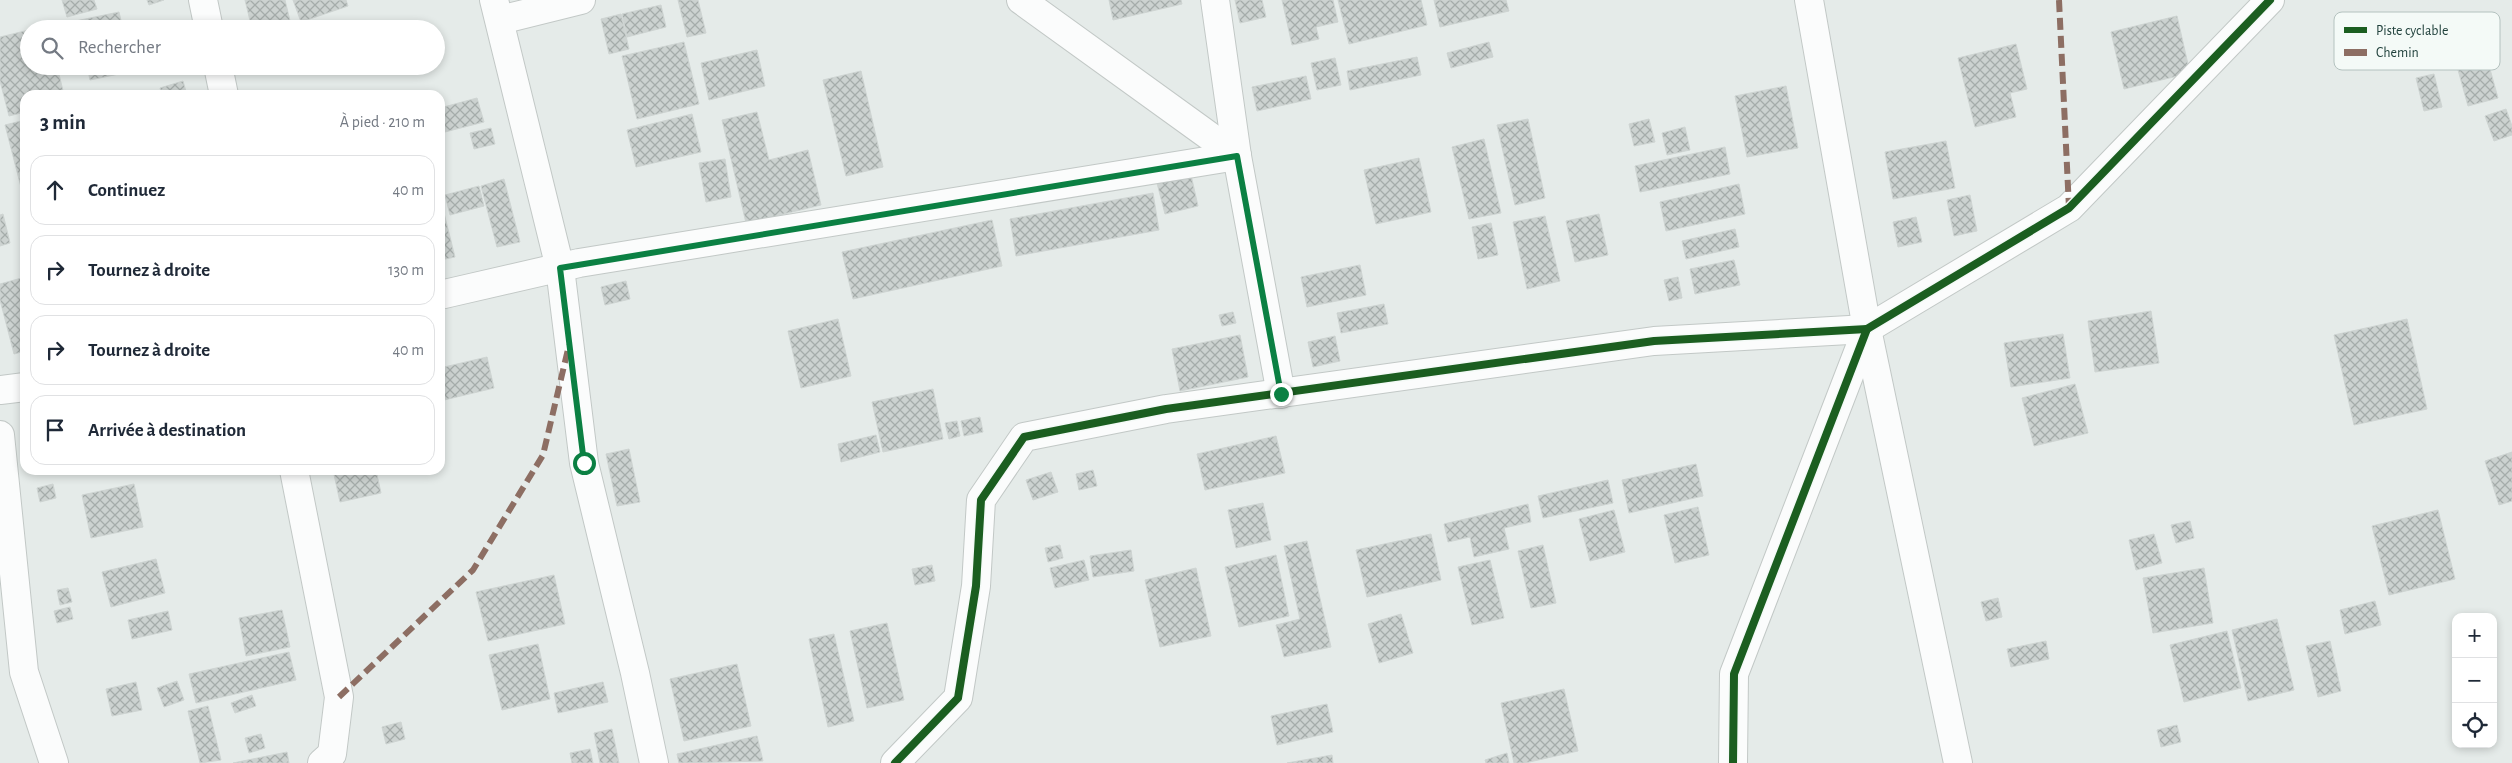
<!DOCTYPE html>
<html lang="fr">
<head>
<meta charset="utf-8">
<style>
  body { margin:0; font-family:"Alegreya Sans",sans-serif; background:#f2f2f3; color:#1f2937 }
  .controls { position:absolute; right:15px; bottom:15px; display:grid; overflow:hidden; border-radius:10px; box-shadow:0 2px 8px #0003 }
  .controls button { width:45px; height:45px; display:grid; place-items:center; padding:0; border:0; border-bottom:1px solid #e0e1e3; background:#fff; color:#1f2937; font:25px sans-serif }
  .stop { position:absolute; width:15px; height:15px; margin:-11px; border:4px solid #0b8043; border-radius:50%; background:#fff }
  .stop.end { background:#0b8043; border-color:#fff; box-shadow:0 1px 5px #0008 }
  .list { margin:0; padding:0; list-style:none }
  h2 { display:flex; justify-content:space-between; align-items:center; height:65px; margin:0; padding:0 20px; font-size:21px }
  h2 small { font-size:16px; font-weight:400; color:#747a83 }
  .list li { display:grid; grid-template-columns:32px 1fr auto; gap:15px; align-items:center; box-sizing:border-box; height:70px; margin:0 10px 10px; padding:0 10px; border:1px solid #e0e1e3; border-radius:15px }
  .list b { display:block; font-size:19px; white-space:nowrap }
  .list em { font-size:16px; font-style:normal; color:#747a83 }
  .icon { flex:none; width:28px; height:28px; fill:none; stroke:currentColor; stroke-width:2; stroke-linecap:round; stroke-linejoin:round }
  .map { position:relative; flex:none; width:2512px; height:763px; overflow:hidden }
  .search { position:absolute; background:#fff; box-shadow:0 2px 8px #0003; left:20px; top:20px; width:425px; height:55px; display:flex; align-items:center; gap:12px; box-sizing:border-box; padding:0 18px; border-radius:28px; color:#747a83; font-size:19px }
  .panel { position:absolute; background:#fff; box-shadow:0 2px 8px #0003; left:20px; top:90px; width:425px; height:385px; border-radius:15px }
  .map>svg:first-child { display:block }
  .building { fill:url(#building-cross-hatch); stroke:#ced4d2 }
  .lines { fill:none; stroke-linecap:round; stroke-linejoin:round }
  .street-casing { stroke:#c2c8c6; stroke-width:30 }
  .street { stroke:#fbfcfc; stroke-width:28 }
  .quiet { stroke:#8d6e63; stroke-width:6; stroke-dasharray:12 6; stroke-linecap:butt }
  .cycleway-casing { stroke:#f4faf7; stroke-width:11 }
  .cycleway { stroke:#1b5e20; stroke-width:8 }
  .route { stroke:#0b8043; stroke-width:6 }
  .key { fill:#f4faf7; stroke:#b4c2bf; stroke-width:1 }
  .key-label { font-size:14px; fill:#20413c }
</style>
</head>
<body>
<div class="map">
<svg width="2512" height="763" viewBox="0 0 2512 763">
  <defs>
    <pattern id="building-cross-hatch" width="8" height="8" patternUnits="userSpaceOnUse" patternTransform="scale(1.25)"><rect width="8" height="8" fill="#ccd2d0"/><path d="M0 0l8 8M0 8l8-8" fill="none" stroke="#a5acaa"/></pattern>
  </defs>
  <rect width="100%" height="100%" fill="#e5ebe9"/>
  <!-- building -->
  <g class="building">
    <polygon points="62,0 94,0 97,9 67,17"/>
    <polygon points="147,0 164,0 149,5"/>
    <polygon points="245,0 285,0 292,29 252,29"/>
    <polygon points="293,0 346,0 348,6 301,22"/>
    <polygon points="678,0 698,0 706,33 687,37"/>
    <polygon points="1109,0 1181,0 1182,4 1113,20"/>
    <polygon points="1235,0 1262,0 1266,17 1240,23"/>
    <polygon points="1282,0 1333,0 1338,22 1316,27 1319,39 1292,45"/>
    <polygon points="1338,0 1421,0 1427,25 1349,44"/>
    <polygon points="1434,0 1506,0 1509,11 1440,27"/>
    <polygon points="661,5 666,27 627,37 622,14"/>
    <polygon points="119,12 123,29 62,29 61,24"/>
    <polygon points="621,14 629,49 609,54 601,19"/>
    <polygon points="2177,16 2190,73 2124,89 2111,32"/>
    <polygon points="29,30 29,66 57,66 64,95 25,95 25,112 9,116 0,81 0,37"/>
    <polygon points="684,42 699,104 637,119 622,56"/>
    <polygon points="1489,42 1493,57 1451,68 1447,53"/>
    <polygon points="2016,44 2027,89 2010,93 2016,117 1975,127 1958,58"/>
    <polygon points="757,50 765,86 709,100 701,63"/>
    <polygon points="2485,51 2498,98 2468,106 2455,59"/>
    <polygon points="1417,57 1421,75 1350,90 1347,71"/>
    <polygon points="1335,58 1341,85 1317,90 1311,63"/>
    <polygon points="87,66 142,66 143,69 90,80"/>
    <polygon points="861,71 883,167 846,176 823,80"/>
    <polygon points="2434,74 2442,107 2424,111 2416,78"/>
    <polygon points="1306,76 1311,99 1257,111 1252,87"/>
    <polygon points="183,81 187,95 162,95 160,88"/>
    <polygon points="1786,86 1798,148 1747,157 1735,96"/>
    <polygon points="477,98 484,122 441,133 440,108"/>
    <polygon points="2506,109 2512,126 2512,135 2494,141 2485,116"/>
    <polygon points="757,112 769,160 808,150 821,205 746,223 722,120"/>
    <polygon points="692,114 701,152 636,167 627,130"/>
    <polygon points="1528,119 1545,198 1515,205 1497,125"/>
    <polygon points="1649,119 1655,142 1634,146 1629,124"/>
    <polygon points="25,120 25,185 21,187 5,125"/>
    <polygon points="1685,127 1690,150 1667,155 1662,133"/>
    <polygon points="491,128 495,144 474,149 470,133"/>
    <polygon points="1484,139 1501,213 1469,219 1452,147"/>
    <polygon points="1946,141 1955,188 1893,199 1885,152"/>
    <polygon points="1725,147 1730,174 1640,192 1635,166"/>
    <polygon points="1419,158 1431,212 1376,224 1364,170"/>
    <polygon points="725,159 731,197 706,202 699,163"/>
    <polygon points="1191,175 1198,206 1165,214 1157,183"/>
    <polygon points="504,179 520,242 497,247 481,186"/>
    <polygon points="1739,184 1745,214 1666,231 1660,202"/>
    <polygon points="479,186 484,206 450,215 445,195"/>
    <polygon points="1153,193 1159,230 1016,256 1010,219"/>
    <polygon points="1970,195 1977,231 1954,236 1947,200"/>
    <polygon points="440,197 455,257 440,260"/>
    <polygon points="3,214 10,243 0,246 0,215"/>
    <polygon points="1599,214 1608,255 1575,262 1566,221"/>
    <polygon points="1545,216 1560,281 1527,289 1513,222"/>
    <polygon points="1916,217 1922,242 1898,247 1893,222"/>
    <polygon points="992,220 1002,266 853,299 842,252"/>
    <polygon points="1491,223 1498,255 1478,259 1472,227"/>
    <polygon points="1735,229 1739,247 1686,259 1682,241"/>
    <polygon points="1734,260 1740,285 1695,294 1690,269"/>
    <polygon points="1360,265 1366,295 1307,307 1301,277"/>
    <polygon points="25,277 25,351 14,354 0,300 0,284"/>
    <polygon points="1678,277 1682,298 1669,301 1664,280"/>
    <polygon points="626,281 630,299 605,305 601,287"/>
    <polygon points="1384,304 1388,324 1341,333 1337,313"/>
    <polygon points="2151,311 2159,363 2095,372 2088,321"/>
    <polygon points="1233,312 1236,323 1222,326 1219,315"/>
    <polygon points="838,319 851,376 801,388 788,331"/>
    <polygon points="2407,319 2427,409 2354,425 2334,335"/>
    <polygon points="2063,334 2070,378 2011,387 2004,343"/>
    <polygon points="1240,335 1248,377 1180,391 1172,349"/>
    <polygon points="1335,336 1340,361 1313,367 1308,342"/>
    <polygon points="487,357 494,388 440,401 440,368"/>
    <polygon points="2075,384 2088,433 2034,446 2022,398"/>
    <polygon points="933,389 943,439 883,452 872,402"/>
    <polygon points="980,417 983,432 964,436 961,421"/>
    <polygon points="957,421 960,436 949,439 945,423"/>
    <polygon points="876,435 880,452 841,462 838,444"/>
    <polygon points="1276,436 1285,473 1205,490 1197,454"/>
    <polygon points="629,449 640,502 617,506 606,454"/>
    <polygon points="2512,452 2512,501 2499,505 2485,461"/>
    <polygon points="1696,464 1703,496 1629,513 1622,480"/>
    <polygon points="333,470 376,470 381,493 340,502"/>
    <polygon points="1093,470 1097,486 1079,490 1076,474"/>
    <polygon points="1051,472 1058,492 1033,500 1026,480"/>
    <polygon points="1608,480 1613,503 1543,518 1538,496"/>
    <polygon points="53,484 56,498 40,502 37,488"/>
    <polygon points="134,484 143,527 91,538 82,495"/>
    <polygon points="1263,503 1271,540 1236,548 1228,510"/>
    <polygon points="1528,504 1531,522 1504,528 1509,549 1474,557 1470,537 1448,542 1444,524"/>
    <polygon points="1698,507 1709,555 1675,563 1664,515"/>
    <polygon points="1614,510 1625,552 1590,561 1579,519"/>
    <polygon points="2438,510 2455,579 2389,595 2372,526"/>
    <polygon points="2190,521 2194,538 2176,543 2171,525"/>
    <polygon points="1431,534 1441,580 1367,597 1356,550"/>
    <polygon points="2154,534 2162,563 2136,570 2129,540"/>
    <polygon points="1307,541 1331,647 1284,657 1276,625 1300,619 1284,546"/>
    <polygon points="1060,545 1063,558 1048,562 1045,548"/>
    <polygon points="1543,545 1556,603 1531,608 1518,551"/>
    <polygon points="1131,550 1134,571 1093,577 1090,556"/>
    <polygon points="1276,555 1289,616 1239,627 1225,567"/>
    <polygon points="156,559 165,593 111,607 102,572"/>
    <polygon points="1084,560 1089,580 1055,588 1050,568"/>
    <polygon points="1490,560 1504,618 1472,625 1458,567"/>
    <polygon points="932,565 935,581 915,585 912,569"/>
    <polygon points="1196,568 1211,636 1160,647 1145,580"/>
    <polygon points="2204,568 2213,623 2153,633 2143,578"/>
    <polygon points="554,575 565,624 488,641 476,592"/>
    <polygon points="68,588 72,602 60,605 57,590"/>
    <polygon points="1998,598 2002,617 1986,621 1981,602"/>
    <polygon points="2375,601 2381,625 2345,634 2340,610"/>
    <polygon points="70,607 73,619 57,623 54,611"/>
    <polygon points="282,610 290,647 246,656 239,618"/>
    <polygon points="168,611 172,630 132,639 128,620"/>
    <polygon points="1401,614 1413,653 1379,663 1368,624"/>
    <polygon points="2277,619 2294,690 2248,701 2232,630"/>
    <polygon points="887,623 904,700 867,708 850,631"/>
    <polygon points="2227,631 2241,688 2184,702 2170,645"/>
    <polygon points="834,634 854,721 828,727 809,639"/>
    <polygon points="2046,641 2049,659 2011,667 2007,649"/>
    <polygon points="2330,641 2341,691 2318,697 2306,646"/>
    <polygon points="538,644 550,699 502,710 489,655"/>
    <polygon points="289,652 296,680 196,703 189,674"/>
    <polygon points="737,664 751,726 684,741 670,679"/>
    <polygon points="177,681 184,700 164,707 157,688"/>
    <polygon points="136,682 142,710 112,716 106,689"/>
    <polygon points="603,682 608,702 558,713 554,693"/>
    <polygon points="1564,689 1578,751 1525,763 1514,763 1501,703"/>
    <polygon points="252,695 256,706 235,713 231,703"/>
    <polygon points="1327,704 1333,732 1277,745 1271,716"/>
    <polygon points="208,706 221,760 200,763 188,711"/>
    <polygon points="401,722 405,739 386,744 382,727"/>
    <polygon points="2177,725 2181,742 2161,747 2157,730"/>
    <polygon points="612,729 619,763 600,763 594,733"/>
    <polygon points="261,734 265,748 249,753 245,738"/>
    <polygon points="757,736 763,761 679,763 677,754"/>
    <polygon points="590,749 593,763 572,763 570,753"/>
    <polygon points="287,752 289,763 233,763"/>
    <polygon points="1507,753 1509,763 1486,763 1485,760"/>
    <polygon points="1332,755 1333,763 1287,763"/>
  </g>
  <g class="lines">
    <defs>
      <g id="street">
        <polyline points="203,0 209,29"/>
        <polyline points="494,0 560,268 584,463 635,673 654,763"/>
        <polyline points="1021,0 1237,156"/>
        <polyline points="1215,0 1237,156 1281,394"/>
        <polyline points="1809,0 1867,329 1958,763"/>
        <polyline points="500,20 581,0"/>
        <polyline points="218,66 224,95"/>
        <polyline points="440,295 579,263 1237,156"/>
        <polyline points="0,390 25,387"/>
        <polyline points="0,435 24,672 54,763"/>
        <polyline points="294,470 339,697 332,754 322,763"/>
        <polyline points="895,763 958,698 976,586 981,500 1024,437 1166,409 1654,341 1867,329"/>
        <polyline points="1733,763 1734,674 1867,329 2069,208 2270,0"/>
      </g>
    </defs>
    <!-- street casing -->
    <use href="#street" class="street-casing"/>
    <!-- street -->
    <use href="#street" class="street"/>
    <!-- quiet -->
    <g class="quiet">
      <polyline points="2059,0 2069,208"/>
      <polyline points="339,697 473,570 543,455 569,345"/>
    </g>
    <defs>
      <g id="cycleway">
        <polyline points="895,763 958,698 976,586 981,500 1024,437 1166,409 1654,341 1867,329"/>
        <polyline points="1733,763 1734,674 1867,329 2069,208 2270,0"/>
      </g>
    </defs>
    <!-- cycleway casing -->
    <use href="#cycleway" class="cycleway-casing"/>
    <!-- cycleway -->
    <use href="#cycleway" class="cycleway"/>
  </g>
  <g class="lines">
    <!-- route -->
    <polyline class="route" points="584,463 560,268 1237,156 1281,394"/>
  </g>
  <!-- legend -->
  <rect x="2334" y="12" width="166" height="58" rx="8" class="key"/>
  <rect x="2344" y="27" width="23" height="6" fill="#1b5e20"/>
  <rect x="2344" y="49" width="23" height="7" fill="#8d6e63"/>
  <g class="key-label">
    <text x="2376" y="35">Piste cyclable</text>
    <text x="2376" y="57">Chemin</text>
  </g>
</svg>
<div class="controls">
<button>+</button>
<button>−</button>
<button><svg class="icon" aria-label="locate" viewBox="0 0 24 24"><circle cx="12" cy="12" r="6"/><path d="M12 2v4M12 18v4M2 12h4M18 12h4"/></svg></button>
</div>
<div class="stop" style="left:584px;top:463px"></div>
<div class="stop end" style="left:1281px;top:394px"></div>
<div class="search"><svg class="icon" aria-label="search" viewBox="0 0 24 24"><circle cx="10" cy="10" r="6"/><path d="M15 15l6 6"/></svg>Rechercher</div>
<section class="panel">
<h2>3 min<small>À pied · 210 m</small></h2>
<ul class="list">
<li><svg class="icon" aria-label="ahead" viewBox="0 0 24 24"><path d="M12 20V5M6 11l6-6 6 6"/></svg><div><b>Continuez</b></div><em>40 m</em></li>
<li><svg class="icon" aria-label="right" viewBox="0 0 24 24"><path d="M7 20v-9h11M14 6l5 5-5 5"/></svg><div><b>Tournez à droite</b></div><em>130 m</em></li>
<li><svg class="icon" aria-label="right" viewBox="0 0 24 24"><path d="M7 20v-9h11M14 6l5 5-5 5"/></svg><div><b>Tournez à droite</b></div><em>40 m</em></li>
<li><svg class="icon" aria-label="arrive" viewBox="0 0 24 24"><path d="M6 21V4h12l-3 4 3 4H6"/></svg><div><b>Arrivée à destination</b></div></li>
</ul>
</section>
</div>
</body>
</html>
